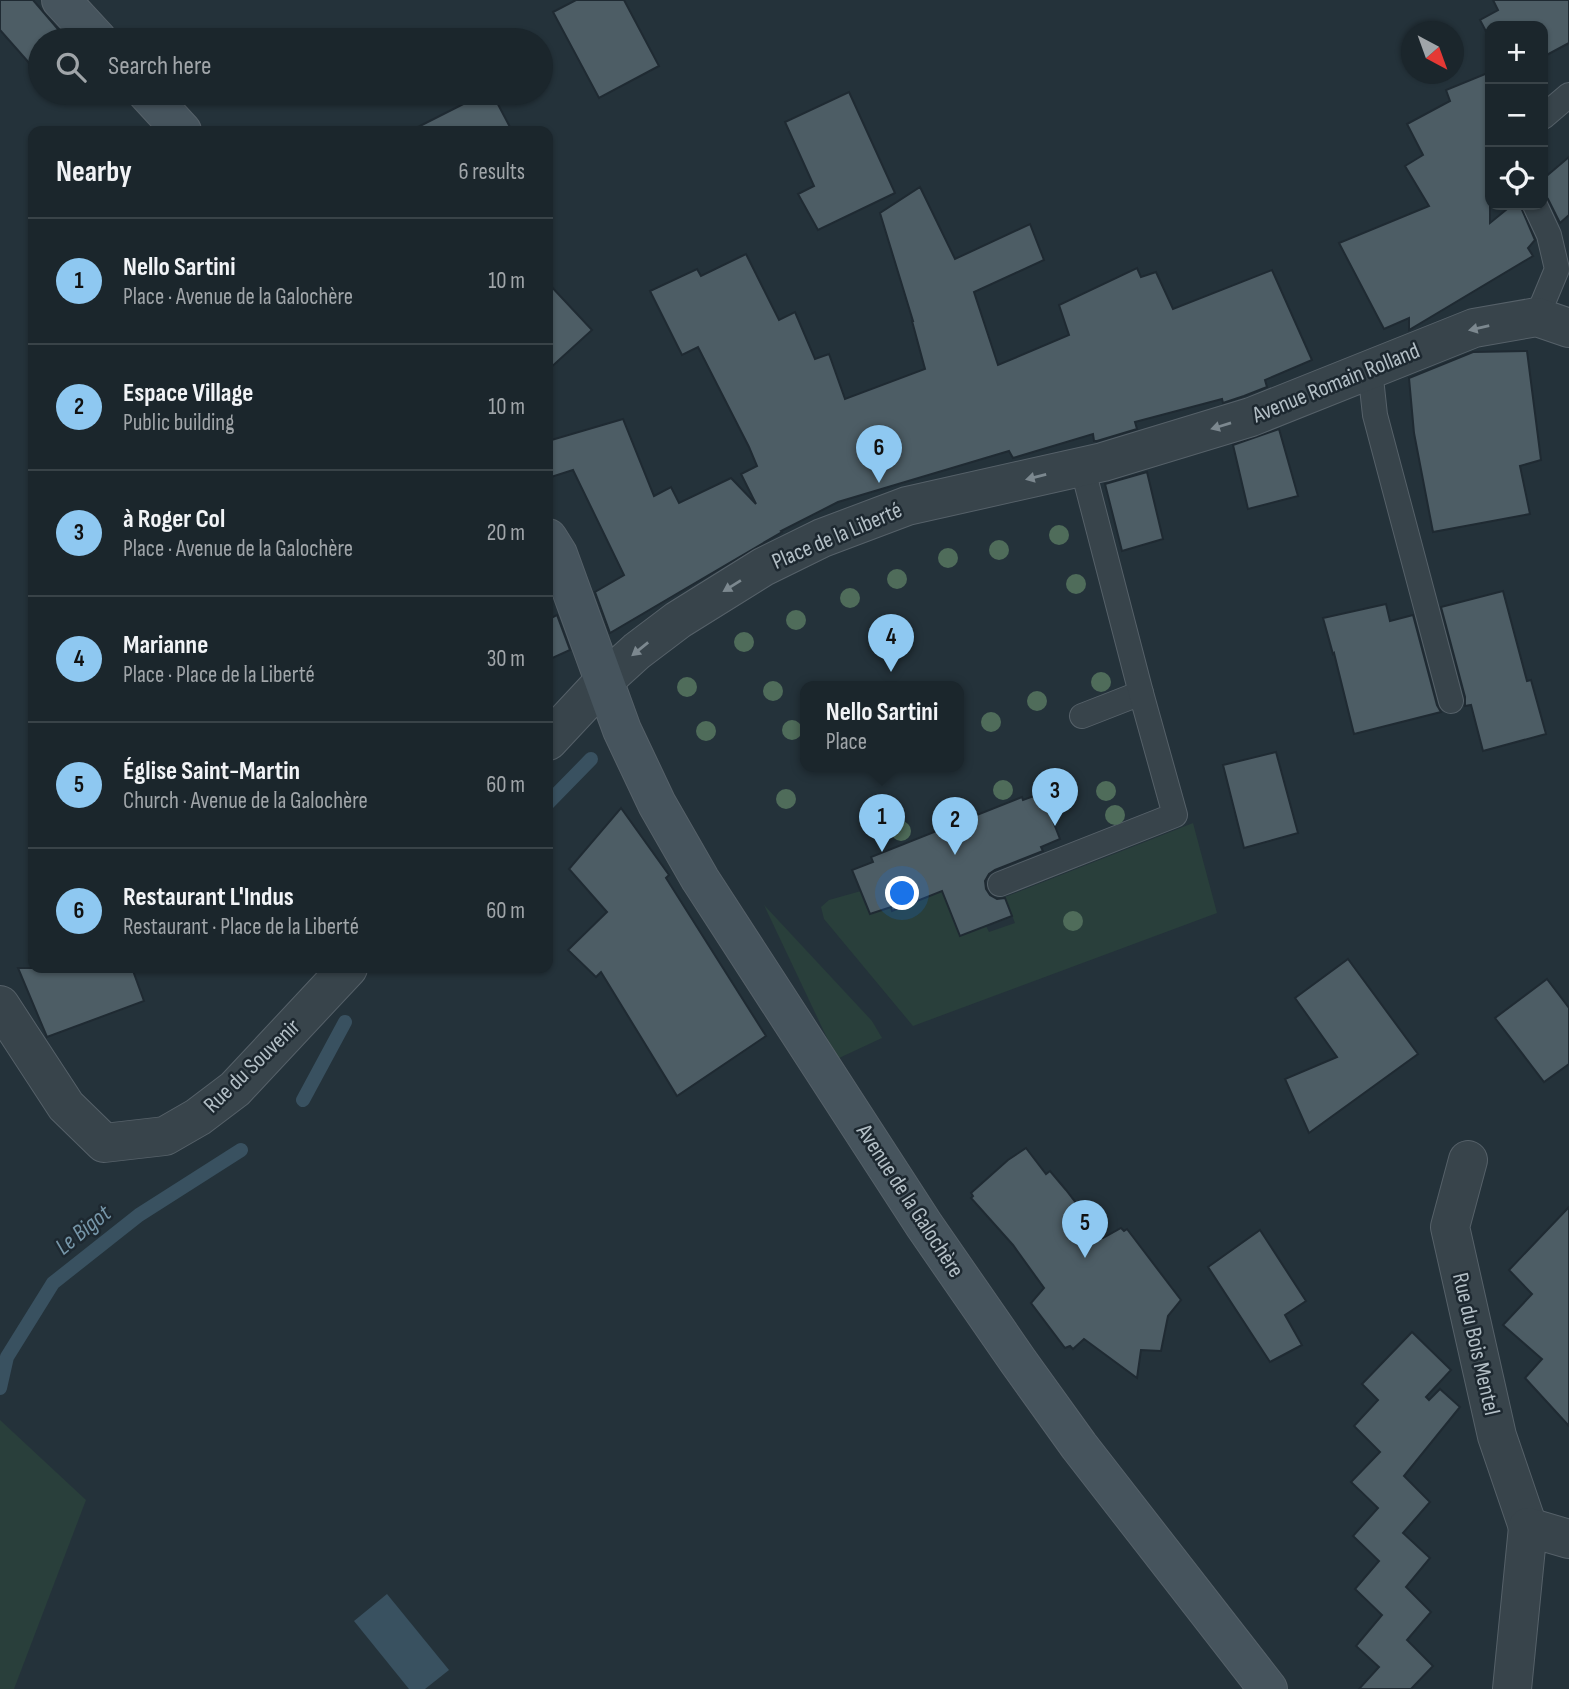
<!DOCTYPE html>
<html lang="en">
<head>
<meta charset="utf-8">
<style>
  body { margin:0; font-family:"Sofia Sans Condensed",sans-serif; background:#283238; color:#f1f3f6 }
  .controls { position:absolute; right:21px; top:21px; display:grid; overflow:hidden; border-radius:14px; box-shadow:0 2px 5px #0004 }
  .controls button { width:63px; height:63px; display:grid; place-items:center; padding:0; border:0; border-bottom:2px solid #394348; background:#1b262c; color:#f1f3f6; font:35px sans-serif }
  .compass { position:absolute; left:1401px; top:21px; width:63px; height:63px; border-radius:50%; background:#1b262c; box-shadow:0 2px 5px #0004; rotate:139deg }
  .you { position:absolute; left:903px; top:894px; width:24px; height:24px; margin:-18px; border:5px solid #fff; border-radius:50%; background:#1a73e8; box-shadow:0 0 0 10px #1a73e833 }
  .badge { display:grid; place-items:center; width:46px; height:46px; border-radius:50%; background:#8ec8f1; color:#111; font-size:23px; font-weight:700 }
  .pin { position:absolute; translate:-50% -58px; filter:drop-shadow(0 2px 4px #0008) }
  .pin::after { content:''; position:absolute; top:37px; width:24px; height:21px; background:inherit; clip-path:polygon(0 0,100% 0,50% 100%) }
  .popup { position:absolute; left:800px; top:681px; width:164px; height:91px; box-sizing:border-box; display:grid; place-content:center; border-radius:14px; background:#1b262c; filter:drop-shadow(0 2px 5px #0005); font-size:23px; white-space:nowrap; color:#a0a5a9 }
  .popup b { font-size:26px; color:#f1f3f6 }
  .popup::after { content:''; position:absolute; left:50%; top:100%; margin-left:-14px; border:14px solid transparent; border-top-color:#1b262c }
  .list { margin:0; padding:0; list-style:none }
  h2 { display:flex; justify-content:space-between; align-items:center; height:91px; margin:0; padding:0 28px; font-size:30px }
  h2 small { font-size:23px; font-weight:400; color:#a0a5a9 }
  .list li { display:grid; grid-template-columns:46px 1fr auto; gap:21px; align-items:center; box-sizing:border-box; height:126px; padding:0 28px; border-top:2px solid #394348 }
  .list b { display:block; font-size:26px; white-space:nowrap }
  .list p { margin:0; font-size:23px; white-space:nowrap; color:#a0a5a9 }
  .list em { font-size:23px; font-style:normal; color:#a0a5a9 }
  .icon { flex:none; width:38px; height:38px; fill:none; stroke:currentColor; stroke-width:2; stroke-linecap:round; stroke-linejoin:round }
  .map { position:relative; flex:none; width:1569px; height:1689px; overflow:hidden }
  .search { position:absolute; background:#1b262c; box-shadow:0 2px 5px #0004; left:28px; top:28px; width:525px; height:77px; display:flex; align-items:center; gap:18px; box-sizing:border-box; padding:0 24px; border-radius:38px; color:#a0a5a9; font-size:26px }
  .panel { position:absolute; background:#1b262c; box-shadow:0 2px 5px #0004; left:28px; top:126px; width:525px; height:847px; border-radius:14px }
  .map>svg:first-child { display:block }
  .green { fill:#293f3b }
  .water { fill:#395160 }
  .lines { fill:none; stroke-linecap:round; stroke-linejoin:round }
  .stream { stroke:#395160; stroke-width:14 }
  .building { fill:#4d5d65; stroke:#1f2a32; stroke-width:2 }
  .lane-casing { stroke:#566169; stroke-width:26 }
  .street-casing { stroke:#566169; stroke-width:40 }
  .secondary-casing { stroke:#566169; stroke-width:40 }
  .lane { stroke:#38444b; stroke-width:24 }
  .street { stroke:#38444b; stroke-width:38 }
  .secondary { stroke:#46545d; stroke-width:38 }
  .tree { fill:#4f6c5a }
  .oneway { fill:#7c888f }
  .labels { text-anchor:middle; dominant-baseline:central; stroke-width:5; stroke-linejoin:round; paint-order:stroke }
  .street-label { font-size:23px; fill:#b3bfc6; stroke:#1d2830 }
  .water-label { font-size:24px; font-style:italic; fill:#7696a8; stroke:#1d2830 }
</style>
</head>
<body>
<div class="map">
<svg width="1569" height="1689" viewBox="0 0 1569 1689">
  <rect width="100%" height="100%" fill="#24323a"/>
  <!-- green -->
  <g class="green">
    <polygon points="1193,823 1217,913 913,1026 824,919 821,907 829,900 861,891 871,914 891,907 892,911 942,891 986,926 989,932 1015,923 1005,897"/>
    <polygon points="764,905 872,1021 882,1038 837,1059"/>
    <polygon points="0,1420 86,1500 14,1689 0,1689"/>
  </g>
  <!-- water -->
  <polygon class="water" points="387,1594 449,1670 425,1689 409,1689 354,1621"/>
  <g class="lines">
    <!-- stream -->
    <g class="stream">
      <polyline points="548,803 591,759"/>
      <polyline points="303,1100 345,1022"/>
      <polyline points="0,1388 7,1357 53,1283 139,1215 241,1150"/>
    </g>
  </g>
  <!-- building -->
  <g class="building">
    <polygon points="0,0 33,0 63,35 57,40 40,40 40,55 30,64 0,30"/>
    <polygon points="576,0 624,0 659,66 599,98 553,12"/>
    <polygon points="1493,0 1569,0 1569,43 1543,57 1543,26 1490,26 1490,39 1480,20 1498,10"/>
    <polygon points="1490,72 1490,223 1512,205 1520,205 1535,240 1528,248 1533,256 1409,330 1409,318 1384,329 1339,243 1429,206 1405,166 1423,155 1407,124 1450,101 1446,90"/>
    <polygon points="849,92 895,193 818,230 798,194 814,186 785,122"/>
    <polygon points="485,93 492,93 512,131 410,131"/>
    <polygon points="1569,157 1569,215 1560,223 1548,199 1543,192 1543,179"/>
    <polygon points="920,187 955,259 1030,224 1044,260 974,292 998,365 1069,335 1059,305 1137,268 1141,277 1156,272 1173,309 1272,270 1312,360 1265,380 1267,387 1244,396 1223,403 1222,399 1135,422 1137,429 1097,441 1094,441 1093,434 1013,458 1009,451 838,502 781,531 782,532 610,633 595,592 624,575 573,470 548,478 548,441 623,419 654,496 671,487 679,503 731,478 756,504 741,474 757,466 749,447 698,347 682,355 650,291 697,269 701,276 746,254 779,320 795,312 815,359 829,354 845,399 925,369 912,321 913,321 880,213"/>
    <polygon points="548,283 592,330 548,370"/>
    <polygon points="1527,351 1541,460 1520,466 1530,514 1433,532 1414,433 1409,378 1473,352"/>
    <polygon points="1279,429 1298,496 1248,509 1233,445"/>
    <polygon points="1147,472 1163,539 1122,551 1105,484"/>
    <polygon points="1503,591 1527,681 1531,680 1546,734 1483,751 1471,705 1465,706 1465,697 1441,607"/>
    <polygon points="1386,604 1390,621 1413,615 1437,705 1441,712 1354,734 1334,653 1333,654 1323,618"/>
    <polygon points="557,615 570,650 548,660 548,620"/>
    <polygon points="1276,752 1298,833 1244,848 1223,765"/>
    <polygon points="1042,793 1060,839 1041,847 1043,851 995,870 989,874 985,881 986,889 990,895 997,899 1005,898 1012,916 960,936 942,891 892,911 891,907 870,914 852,870 873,862 871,857 1022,797 1023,800"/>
    <polygon points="621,808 669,875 666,878 766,1036 677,1096 601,972 596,977 568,950 607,912 569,869"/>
    <polygon points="1348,959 1418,1054 1309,1133 1285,1079 1337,1057 1295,998"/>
    <polygon points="18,968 132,968 144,1001 47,1037"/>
    <polygon points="1547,979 1569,1008 1569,1064 1544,1082 1495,1018"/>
    <polygon points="1026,1148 1046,1174 1050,1171 1066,1190 1103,1238 1121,1228 1124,1231 1127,1229 1181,1300 1168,1316 1161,1351 1141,1350 1137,1378 1084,1339 1073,1349 1070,1346 1065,1348 1031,1303 1044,1288 1013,1245 971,1198 973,1196 971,1193 1008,1160"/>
    <polygon points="1569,1207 1569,1426 1525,1378 1542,1359 1503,1325 1532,1294 1509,1270"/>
    <polygon points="1260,1230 1306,1301 1285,1315 1302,1345 1270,1362 1208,1267"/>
    <polygon points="1412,1332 1451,1370 1426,1397 1429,1400 1440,1389 1460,1407 1404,1476 1430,1502 1403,1533 1430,1558 1406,1587 1431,1612 1407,1640 1433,1666 1411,1689 1359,1689 1379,1667 1356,1646 1382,1615 1355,1589 1379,1561 1353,1536 1378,1508 1351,1482 1380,1452 1354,1426 1378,1400 1362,1384"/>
  </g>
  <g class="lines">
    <defs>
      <g id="lane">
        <polyline points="1543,117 1569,95"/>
        <polyline points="1535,205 1549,235 1557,269 1537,317"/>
        <polyline points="1370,369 1375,415 1451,701"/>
        <polyline points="1082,716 1141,693"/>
        <polyline points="1000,884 1175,815 1141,693 1082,466"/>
      </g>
      <g id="street">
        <polyline points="548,741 604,681 637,651 678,620 763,567 822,538 907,506 1103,462 1251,417 1474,328 1537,317 1569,328"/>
        <polyline points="0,1005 66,1106 104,1143 165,1136 198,1117 235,1089 348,968"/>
        <polyline points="1468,1160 1450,1227 1497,1436 1528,1527"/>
        <polyline points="1512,1689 1528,1527 1569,1539"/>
      </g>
      <g id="secondary">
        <polyline points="61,0 98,40"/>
        <polyline points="147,93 182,131"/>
        <polyline points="548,538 558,554 622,730 657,804 700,879 924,1225 1018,1361 1079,1446 1268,1689"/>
      </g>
    </defs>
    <!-- lane casing -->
    <use href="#lane" class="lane-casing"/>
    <!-- street casing -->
    <use href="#street" class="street-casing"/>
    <!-- secondary casing -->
    <use href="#secondary" class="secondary-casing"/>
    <!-- lane -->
    <use href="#lane" class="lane"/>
    <!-- street -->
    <use href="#street" class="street"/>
    <!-- secondary -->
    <use href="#secondary" class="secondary"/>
  </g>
  <!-- trees -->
  <g class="tree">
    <circle cx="1059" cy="535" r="10"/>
    <circle cx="999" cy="550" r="10"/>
    <circle cx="948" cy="558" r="10"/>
    <circle cx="897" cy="579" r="10"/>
    <circle cx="1076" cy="584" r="10"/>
    <circle cx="850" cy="598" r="10"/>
    <circle cx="796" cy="620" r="10"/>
    <circle cx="744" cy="642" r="10"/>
    <circle cx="1101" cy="682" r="10"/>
    <circle cx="687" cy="687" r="10"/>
    <circle cx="773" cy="691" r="10"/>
    <circle cx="1037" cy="701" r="10"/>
    <circle cx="991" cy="722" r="10"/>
    <circle cx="792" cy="730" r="10"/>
    <circle cx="706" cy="731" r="10"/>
    <circle cx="1003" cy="790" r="10"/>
    <circle cx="1106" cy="791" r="10"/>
    <circle cx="786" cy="799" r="10"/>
    <circle cx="1115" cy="815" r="10"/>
    <circle cx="901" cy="831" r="10"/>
    <circle cx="1073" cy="921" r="10"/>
  </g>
  <!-- one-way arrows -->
  <defs><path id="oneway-solid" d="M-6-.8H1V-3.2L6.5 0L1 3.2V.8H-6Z" transform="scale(1.75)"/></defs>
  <g class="oneway">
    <use href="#oneway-solid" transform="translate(1479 328) rotate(167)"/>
    <use href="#oneway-solid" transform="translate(1221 426) rotate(163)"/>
    <use href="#oneway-solid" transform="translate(1036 477) rotate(166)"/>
    <use href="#oneway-solid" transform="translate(732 586) rotate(148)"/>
    <use href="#oneway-solid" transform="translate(640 649) rotate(141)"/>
  </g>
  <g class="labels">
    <!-- street labels -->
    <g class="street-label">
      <text transform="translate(1336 383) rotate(-22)">Avenue Romain Rolland</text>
      <text transform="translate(837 536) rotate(-23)">Place de la Liberté</text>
      <text transform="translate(252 1066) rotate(-44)">Rue du Souvenir</text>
      <text transform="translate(910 1201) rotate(57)">Avenue de la Galochère</text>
      <text transform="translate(1476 1344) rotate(77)">Rue du Bois Mentel</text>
    </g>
    <!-- water labels -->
    <g class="water-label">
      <text transform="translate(83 1230) rotate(-39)">Le Bigot</text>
    </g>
  </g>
</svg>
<div class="controls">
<button>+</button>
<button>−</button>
<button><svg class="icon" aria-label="locate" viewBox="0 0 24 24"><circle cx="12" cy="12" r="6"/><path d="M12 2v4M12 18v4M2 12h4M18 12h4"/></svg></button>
</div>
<svg class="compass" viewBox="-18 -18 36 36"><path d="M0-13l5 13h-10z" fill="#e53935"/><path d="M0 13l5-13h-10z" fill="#a0a5a9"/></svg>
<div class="you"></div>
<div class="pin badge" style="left:882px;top:852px">1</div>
<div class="popup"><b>Nello Sartini</b>Place</div>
<div class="pin badge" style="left:955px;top:855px">2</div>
<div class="pin badge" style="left:1055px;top:826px">3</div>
<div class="pin badge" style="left:891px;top:672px">4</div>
<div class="pin badge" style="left:1085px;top:1258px">5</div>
<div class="pin badge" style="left:879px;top:483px">6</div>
<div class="search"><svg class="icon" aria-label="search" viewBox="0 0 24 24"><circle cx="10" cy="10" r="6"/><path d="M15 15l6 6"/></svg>Search here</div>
<section class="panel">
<h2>Nearby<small>6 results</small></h2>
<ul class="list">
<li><span class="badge">1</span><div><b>Nello Sartini</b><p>Place · Avenue de la Galochère</p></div><em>10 m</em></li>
<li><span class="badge">2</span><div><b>Espace Village</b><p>Public building</p></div><em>10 m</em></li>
<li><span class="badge">3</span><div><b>à Roger Col</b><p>Place · Avenue de la Galochère</p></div><em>20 m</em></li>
<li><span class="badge">4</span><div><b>Marianne</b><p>Place · Place de la Liberté</p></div><em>30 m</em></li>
<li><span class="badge">5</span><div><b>Église Saint-Martin</b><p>Church · Avenue de la Galochère</p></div><em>60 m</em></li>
<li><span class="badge">6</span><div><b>Restaurant L'Indus</b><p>Restaurant · Place de la Liberté</p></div><em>60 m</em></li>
</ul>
</section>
</div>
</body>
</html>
